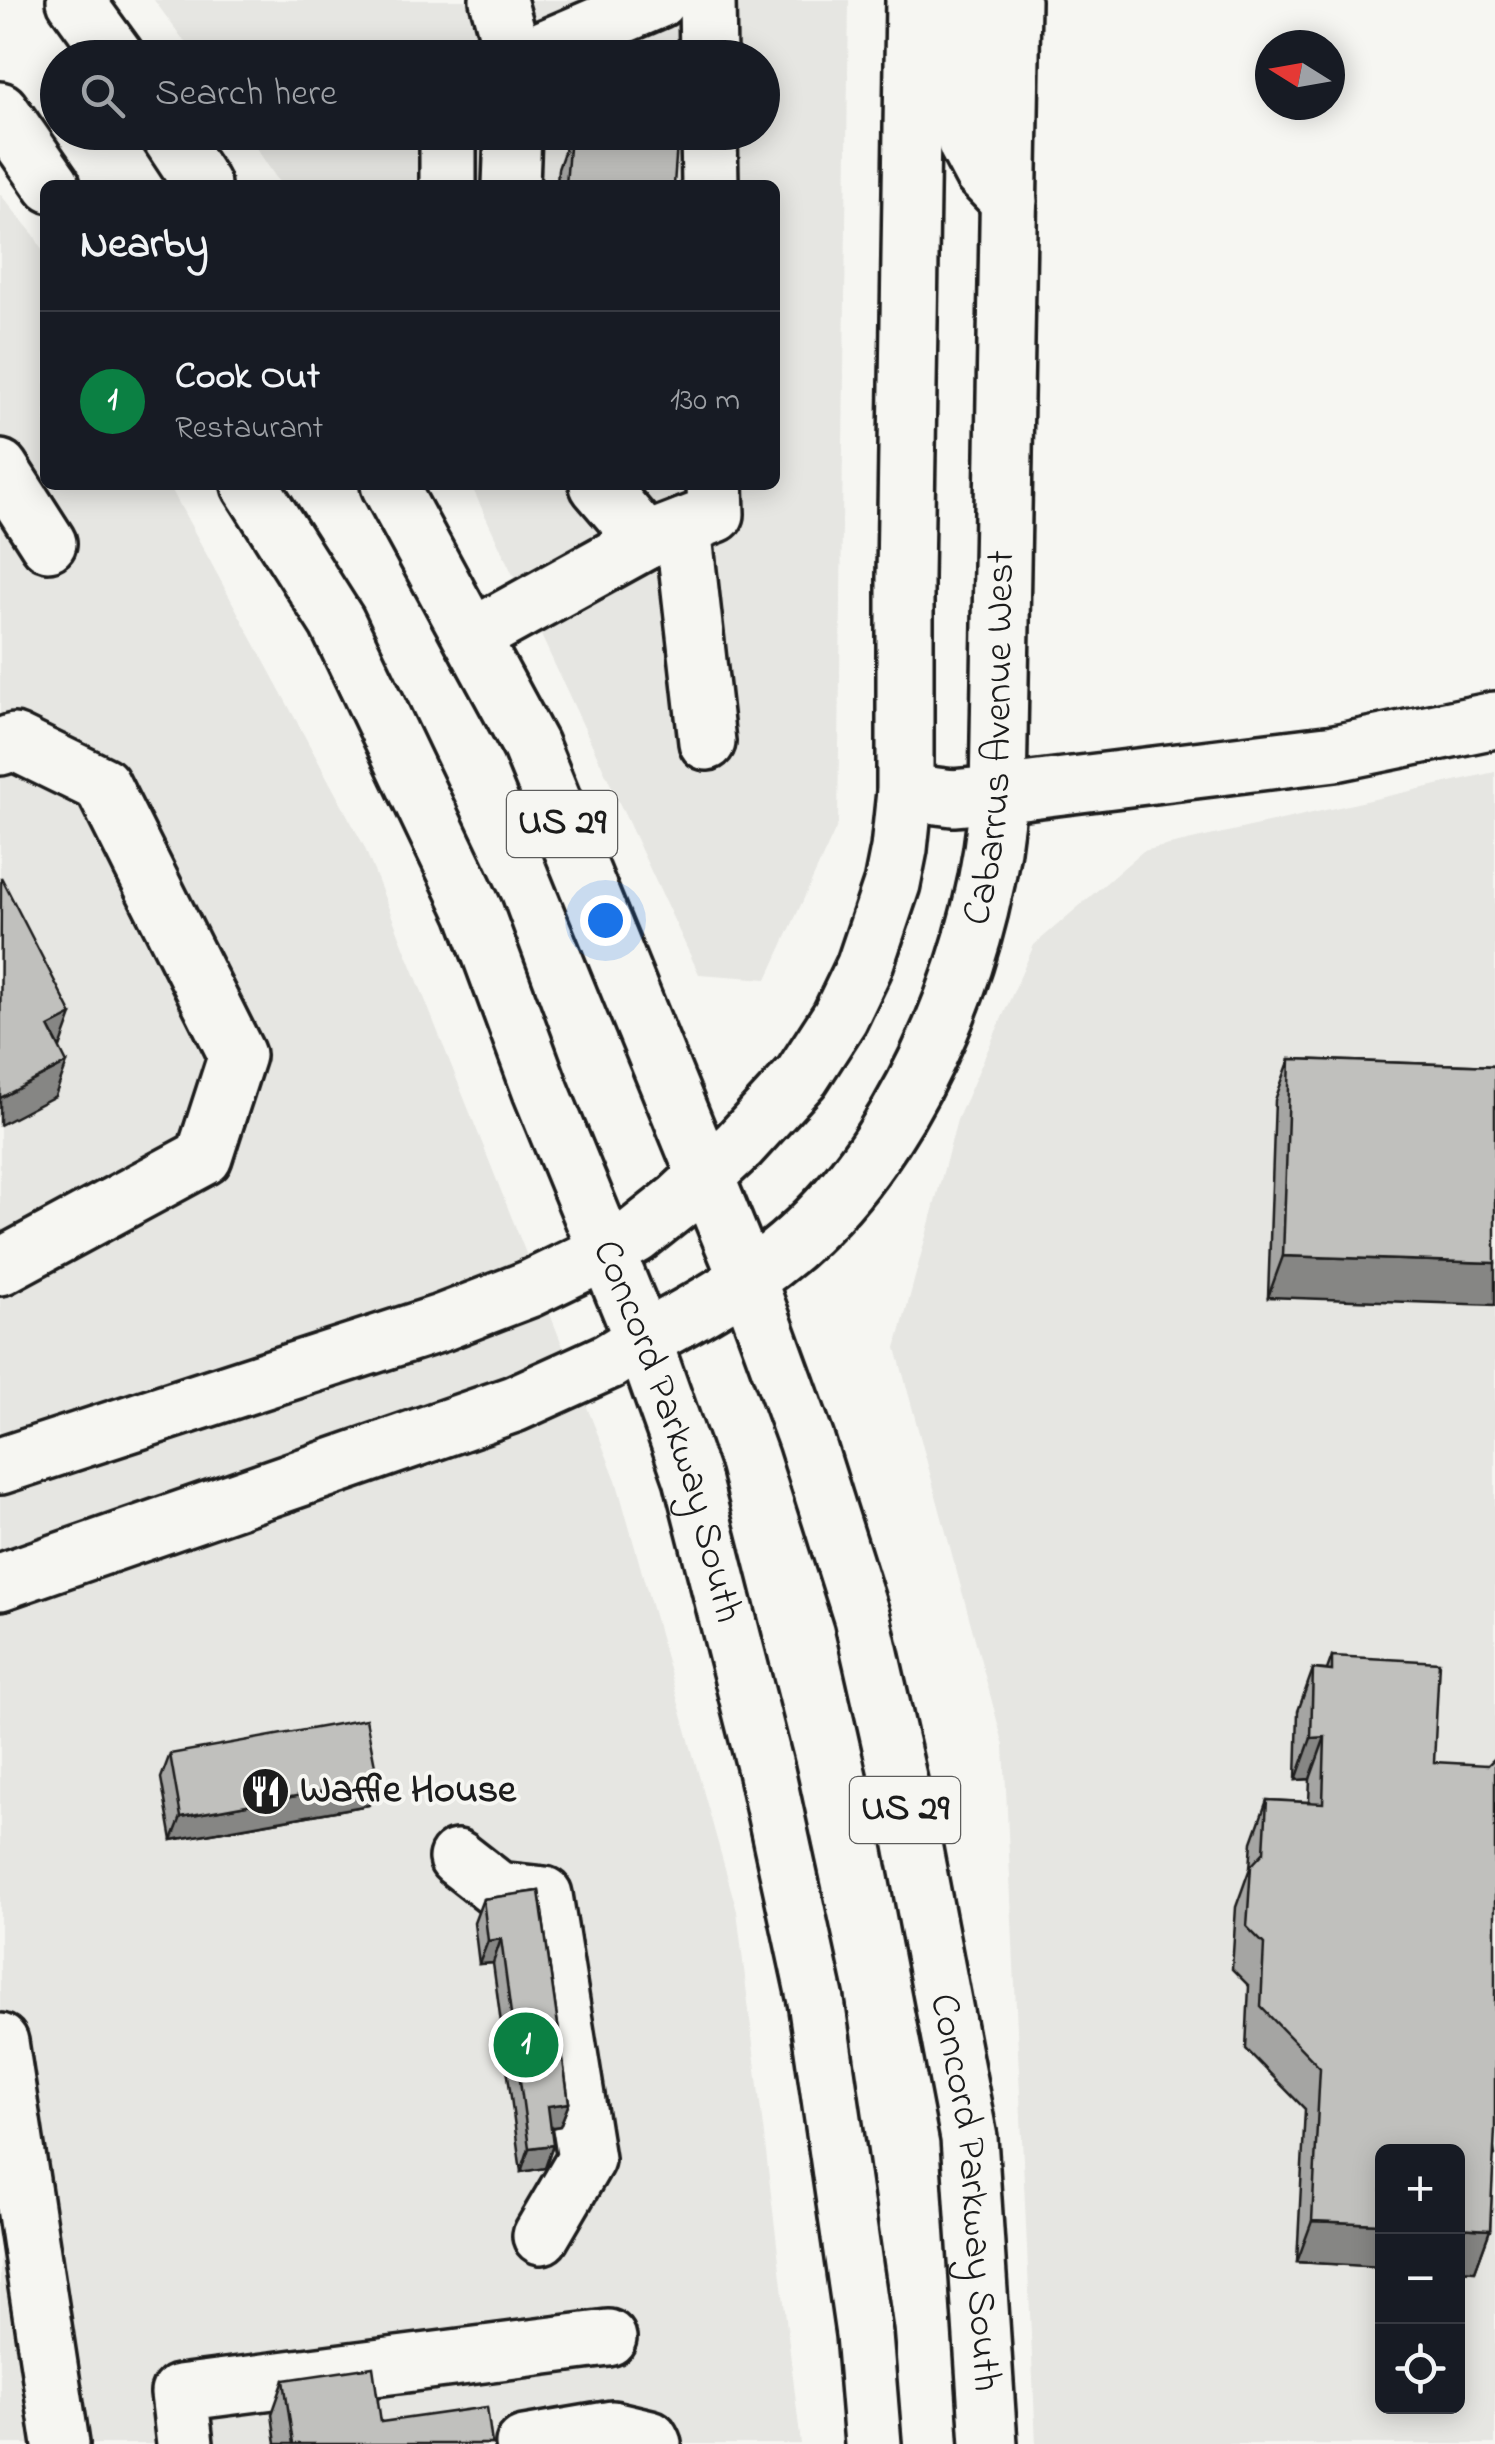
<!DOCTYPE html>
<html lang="en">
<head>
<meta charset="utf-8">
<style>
  body { margin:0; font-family:"Indie Flower",sans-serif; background:#20242c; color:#f1f3f6 }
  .controls { position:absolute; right:30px; bottom:30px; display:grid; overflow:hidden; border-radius:15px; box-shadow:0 5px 25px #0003 }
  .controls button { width:90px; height:90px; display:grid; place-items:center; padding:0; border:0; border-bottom:2px solid #363941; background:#171b24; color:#f1f3f6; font:50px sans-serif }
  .compass { position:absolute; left:1255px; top:30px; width:90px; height:90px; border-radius:50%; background:#171b24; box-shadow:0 5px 25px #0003; rotate:281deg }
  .you { position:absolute; left:605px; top:920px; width:35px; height:35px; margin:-25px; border:8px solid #fff; border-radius:50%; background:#1a73e8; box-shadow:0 0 0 15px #1a73e833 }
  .badge { display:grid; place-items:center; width:65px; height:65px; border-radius:50%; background:#0b8043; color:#fff; font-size:32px; font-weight:700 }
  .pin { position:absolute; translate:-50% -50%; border:5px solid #fff; box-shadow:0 2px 10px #0006 }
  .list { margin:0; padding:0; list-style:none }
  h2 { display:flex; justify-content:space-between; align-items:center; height:130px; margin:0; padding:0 40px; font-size:42px }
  h2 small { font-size:32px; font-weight:400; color:#9ea1a6 }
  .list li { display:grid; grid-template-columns:65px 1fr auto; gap:30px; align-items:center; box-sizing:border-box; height:180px; padding:0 40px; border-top:2px solid #363941 }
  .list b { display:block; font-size:38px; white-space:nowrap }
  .list p { margin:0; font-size:32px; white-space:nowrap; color:#9ea1a6 }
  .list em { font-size:32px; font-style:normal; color:#9ea1a6 }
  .icon { flex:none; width:55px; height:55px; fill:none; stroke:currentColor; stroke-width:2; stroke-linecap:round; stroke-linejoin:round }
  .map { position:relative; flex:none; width:1495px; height:2444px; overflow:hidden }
  .search { position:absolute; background:#171b24; box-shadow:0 5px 25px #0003; left:40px; top:40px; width:740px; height:110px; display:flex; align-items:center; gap:25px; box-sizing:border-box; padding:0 35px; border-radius:55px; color:#9ea1a6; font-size:38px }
  .panel { position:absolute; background:#171b24; box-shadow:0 5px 25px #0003; left:40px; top:180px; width:740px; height:310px; border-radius:15px }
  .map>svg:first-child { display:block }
  .built { fill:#e6e6e2; fill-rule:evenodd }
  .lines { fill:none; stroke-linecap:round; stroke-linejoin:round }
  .minor-casing { stroke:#1c1c1c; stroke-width:62 }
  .major-casing { stroke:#1c1c1c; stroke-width:62 }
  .minor { stroke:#f6f6f2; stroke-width:55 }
  .major { stroke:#f6f6f2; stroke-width:55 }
  .wall { fill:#a5a5a3; stroke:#1c1c1c; stroke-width:2.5 }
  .shaded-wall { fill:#868684; stroke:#1c1c1c; stroke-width:2.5 }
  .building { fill:#c0c0bd; stroke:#1c1c1c; stroke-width:2.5 }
  .labels { text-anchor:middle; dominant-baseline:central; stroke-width:8; stroke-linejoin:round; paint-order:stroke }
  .shield { fill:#f6f6f2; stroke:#5d5d5c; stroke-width:2.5 }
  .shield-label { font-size:38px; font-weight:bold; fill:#1c1c1c }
  .street-label { font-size:40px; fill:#1c1c1c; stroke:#f6f6f2 }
  .poi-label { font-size:40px; font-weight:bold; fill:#1c1c1c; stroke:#f6f6f2; text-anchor:start }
</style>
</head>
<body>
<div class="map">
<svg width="1495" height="2444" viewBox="0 0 1495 2444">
  <rect width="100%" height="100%" fill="#f6f6f2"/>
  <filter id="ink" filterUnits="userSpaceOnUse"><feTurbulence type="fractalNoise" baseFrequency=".01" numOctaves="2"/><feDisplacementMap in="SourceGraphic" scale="20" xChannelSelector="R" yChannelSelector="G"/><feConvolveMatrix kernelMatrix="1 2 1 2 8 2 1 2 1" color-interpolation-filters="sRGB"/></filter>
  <g filter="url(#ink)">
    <!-- built -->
    <g class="built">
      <polygon points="154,0 849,0 838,824 767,979 699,974 471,485 775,485 775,185 281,185 246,133 762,132 762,58 196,57"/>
      <polygon points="0,194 34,235 45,255 45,485 169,485 364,846 616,1480 737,1911 801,2444 0,2444"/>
      <path d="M1495 772V2444H1036L1004 1746 896 1348 957 1120 1034 945 1143 851ZM1382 2152H1458V2406H1382Z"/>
    </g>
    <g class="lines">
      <defs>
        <g id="minor">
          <polyline points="498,0 514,58"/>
          <polyline points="707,0 708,58"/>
          <polyline points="522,58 658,0"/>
          <polyline points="448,132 448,185"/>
          <polyline points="709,132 710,185"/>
          <polyline points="511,185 513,132"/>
          <polyline points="0,468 48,543"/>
          <polyline points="598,485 646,541"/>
          <polyline points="683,527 707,742"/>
          <polyline points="472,637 646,541 716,514 715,485"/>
          <polyline points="0,747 14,742 102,785 237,1055 204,1157 0,1267"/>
          <polyline points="905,792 953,798 998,794 1335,753 1495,720"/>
          <polyline points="0,1466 441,1323 529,1289 606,1252"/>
          <polyline points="0,1582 514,1404 609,1361 643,1340"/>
          <polyline points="457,1858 498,1890 544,1895 586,2159 541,2236"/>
          <polyline points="0,2042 61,2444"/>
          <polyline points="185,2444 179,2393 608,2338"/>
          <polyline points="524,2444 612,2429 650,2438 653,2444"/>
        </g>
        <g id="major">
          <polyline points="75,0 117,58"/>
          <polyline points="965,0 966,143 982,173 1009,201"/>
          <polyline points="0,110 52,185"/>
          <polyline points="167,132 202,185"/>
          <path id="s1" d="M250 485 337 622 475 912 541 1091 643 1340 692 1478 766 1770 816 2001 864 2334 873 2444"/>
          <path id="s2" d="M389 485 530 745 747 1278 806 1440 862 1618 912 1839 969 2138 989 2444"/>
          <polyline points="606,1252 635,1236 679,1201 739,1145 802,1076 840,1017 864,967 892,884 899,849 905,792 905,578 914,0"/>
          <path id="s3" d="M643 1340C701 1309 759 1277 807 1231 917 1127 989 943 998 794L1012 0"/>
        </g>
      </defs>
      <!-- minor casing -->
      <use href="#minor" class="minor-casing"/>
      <!-- major casing -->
      <use href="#major" class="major-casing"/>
      <!-- minor -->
      <use href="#minor" class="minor"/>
      <!-- major -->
      <use href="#major" class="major"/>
    </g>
    <!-- wall -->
    <g class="wall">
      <polygon points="570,135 674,185 557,185 558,169"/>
      <polygon points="1290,1059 1495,1066 1268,1297 1275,1100"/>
      <polygon points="1332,1656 1434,1762 1495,2155 1493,2157 1490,2230 1475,2271 1297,2262 1305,2109 1246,2049 1249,1986 1232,1969 1236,1907 1250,1868 1252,1842 1267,1800 1309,1802 1310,1779 1296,1780 1298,1711 1313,1669 1327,1670"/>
      <polygon points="170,1754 369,1805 172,1840 161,1778"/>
      <polygon points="539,1891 569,2103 560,2126 551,2128 553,2145 545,2168 521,2172 493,1963 479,1964 474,1923 483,1899"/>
      <polygon points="284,2380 381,2422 492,2444 276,2444 272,2414"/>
    </g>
    <!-- shaded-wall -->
    <g class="shaded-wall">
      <polygon points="72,1015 60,1048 49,1027"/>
      <polygon points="67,1063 55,1096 0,1125 0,1098"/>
      <polygon points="1283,1256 1495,1263 1495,1305 1268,1297"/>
      <polygon points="1325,1737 1310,1779 1296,1780 1311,1738"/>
      <polygon points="378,1781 369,1805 172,1840 181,1817"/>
      <polygon points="501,1939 493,1963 479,1964 488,1941"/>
      <polygon points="569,2103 560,2126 539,2129 548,2106"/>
      <polygon points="553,2145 545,2168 521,2172 529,2148"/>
      <polygon points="1312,2221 1382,2224 1382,2267 1297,2262"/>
      <polygon points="1458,2228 1490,2230 1475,2271 1458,2270"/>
    </g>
    <!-- building -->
    <g class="building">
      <polygon points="570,135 677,143 674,185 566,185"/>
      <polygon points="1,877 72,1015 49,1027 67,1063 0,1098"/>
      <polygon points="1290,1059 1495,1066 1495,1263 1283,1256"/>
      <polygon points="1332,1656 1439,1662 1434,1762 1488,1765 1495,1758 1495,2129 1490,2230 1458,2228 1458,2152 1382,2152 1382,2224 1312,2221 1320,2068 1261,2007 1264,1944 1247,1927 1251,1866 1264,1852 1267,1800 1323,1803 1325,1737 1311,1738 1313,1669 1332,1671"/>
      <polygon points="366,1719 378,1781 181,1817 170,1754"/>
      <polygon points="539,1891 569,2103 548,2106 553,2145 529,2148 501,1939 488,1941 483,1899"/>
      <polygon points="373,2367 381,2422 487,2407 492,2444 293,2444 284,2380"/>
    </g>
  </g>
  <!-- icons -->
  <defs>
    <symbol id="restaurant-disc" viewBox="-11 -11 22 22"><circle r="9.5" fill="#1c1c1c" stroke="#f6f6f2"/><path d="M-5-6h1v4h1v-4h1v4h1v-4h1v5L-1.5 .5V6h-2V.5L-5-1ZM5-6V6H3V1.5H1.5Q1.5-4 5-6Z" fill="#fff"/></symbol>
  </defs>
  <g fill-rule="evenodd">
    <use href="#restaurant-disc" x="238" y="1764" width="55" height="55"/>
  </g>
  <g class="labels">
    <!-- shield labels -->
    <g class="shield">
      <rect x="507" y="791" width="110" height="66" rx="8"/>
      <rect x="850" y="1777" width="110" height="66" rx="8"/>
    </g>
    <g class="shield-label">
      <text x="562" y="824">US 29</text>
      <text x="905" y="1810">US 29</text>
    </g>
    <!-- street labels -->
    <g class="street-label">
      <text stroke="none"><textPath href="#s3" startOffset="740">Cabarrus Avenue West</textPath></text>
      <text stroke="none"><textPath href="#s1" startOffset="1038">Concord Parkway South</textPath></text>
      <text stroke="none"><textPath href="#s2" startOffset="1815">Concord Parkway South</textPath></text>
    </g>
    <!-- poi labels -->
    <g class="poi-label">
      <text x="300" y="1791">Waffle House</text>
    </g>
  </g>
</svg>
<div class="controls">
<button>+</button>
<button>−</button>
<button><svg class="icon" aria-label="locate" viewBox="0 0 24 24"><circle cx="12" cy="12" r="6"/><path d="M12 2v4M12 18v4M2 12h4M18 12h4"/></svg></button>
</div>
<svg class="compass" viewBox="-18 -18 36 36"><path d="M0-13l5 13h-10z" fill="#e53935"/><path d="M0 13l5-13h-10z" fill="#9ea1a6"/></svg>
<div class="you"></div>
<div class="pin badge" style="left:526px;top:2045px">1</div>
<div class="search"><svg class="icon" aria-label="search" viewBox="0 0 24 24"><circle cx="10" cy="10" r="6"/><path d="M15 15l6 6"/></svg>Search here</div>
<section class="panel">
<h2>Nearby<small></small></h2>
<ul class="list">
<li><span class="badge">1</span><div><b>Cook Out</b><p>Restaurant</p></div><em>130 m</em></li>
</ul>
</section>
</div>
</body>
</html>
